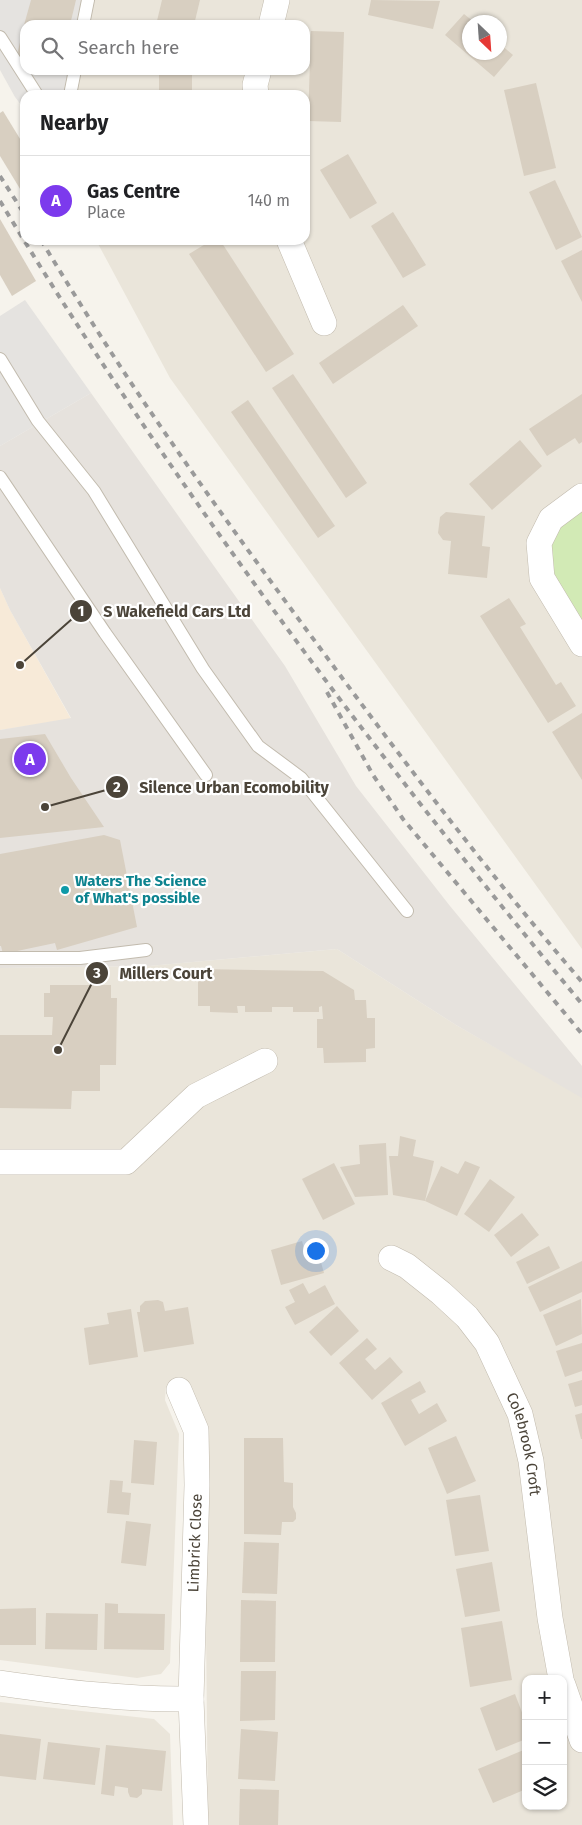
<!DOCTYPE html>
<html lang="en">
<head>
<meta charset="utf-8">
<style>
  body { margin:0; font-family:"Fira Sans",sans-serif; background:#f2f2f2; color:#202124 }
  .controls { position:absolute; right:15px; bottom:15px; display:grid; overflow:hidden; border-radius:10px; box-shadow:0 1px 4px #0004 }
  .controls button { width:45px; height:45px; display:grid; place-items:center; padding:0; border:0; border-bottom:1px solid #e0e0e0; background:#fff; color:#202124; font:25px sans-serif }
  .compass { position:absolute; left:462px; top:15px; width:45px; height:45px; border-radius:50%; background:#fff; box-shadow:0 1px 4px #0004; rotate:155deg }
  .you { position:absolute; left:315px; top:1250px; width:18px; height:18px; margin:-12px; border:4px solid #fff; border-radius:50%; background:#1a73e8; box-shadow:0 0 0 8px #1a73e833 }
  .badge { display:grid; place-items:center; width:32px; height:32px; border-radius:50%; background:#7c3aed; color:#fff; font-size:16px; font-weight:700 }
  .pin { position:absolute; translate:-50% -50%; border:2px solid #fff; box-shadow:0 1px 5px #0006 }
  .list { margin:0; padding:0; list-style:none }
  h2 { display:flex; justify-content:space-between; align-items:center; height:65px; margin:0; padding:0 20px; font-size:21px }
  h2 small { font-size:16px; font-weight:400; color:#757577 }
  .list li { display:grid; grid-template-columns:32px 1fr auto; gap:15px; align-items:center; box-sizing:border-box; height:90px; padding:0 20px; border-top:1px solid #e0e0e0 }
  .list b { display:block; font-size:19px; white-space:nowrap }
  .list p { margin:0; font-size:16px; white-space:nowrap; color:#757577 }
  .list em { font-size:16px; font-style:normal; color:#757577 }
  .icon { flex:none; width:28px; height:28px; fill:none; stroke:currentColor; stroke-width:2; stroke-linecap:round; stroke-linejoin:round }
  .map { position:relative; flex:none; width:582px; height:1825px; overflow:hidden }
  .search { position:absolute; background:#fff; box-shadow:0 1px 4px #0004; left:20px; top:20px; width:290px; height:55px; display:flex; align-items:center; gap:12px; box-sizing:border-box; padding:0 18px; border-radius:15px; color:#757577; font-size:19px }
  .panel { position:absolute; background:#fff; box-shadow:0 1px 4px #0004; left:20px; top:90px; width:290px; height:155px; border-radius:15px }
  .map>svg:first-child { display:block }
  .residential { fill:#eae5da; fill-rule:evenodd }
  .commercial { fill:#f7ead8 }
  .industrial { fill:#e6e2dd }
  .green { fill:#d2eab5 }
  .parking { fill:#e5e3e0 }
  .building { fill:#d8cfc1 }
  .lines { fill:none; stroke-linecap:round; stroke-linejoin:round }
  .service-casing { stroke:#c2bbae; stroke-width:14 }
  .minor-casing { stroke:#c2bbae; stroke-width:26 }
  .service { stroke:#fff; stroke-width:12 }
  .minor { stroke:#fff; stroke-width:25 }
  .rail { stroke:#9a9a9a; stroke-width:4; stroke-dasharray:6 6; stroke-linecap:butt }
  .culture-dot { fill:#0f9aa8; stroke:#fff; stroke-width:2 }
  .labels { text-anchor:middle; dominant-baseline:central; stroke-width:4.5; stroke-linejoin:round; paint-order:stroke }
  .culture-label { font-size:15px; font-weight:bold; fill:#0d838f; stroke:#fff; text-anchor:start }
  .street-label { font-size:15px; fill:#4b4439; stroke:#fff }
  .leader { fill:none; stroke:#4b4439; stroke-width:2 }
  .callout-dot { fill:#4b4439; stroke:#fff; stroke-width:2 }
  .mark-label { font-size:15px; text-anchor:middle; font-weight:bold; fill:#fff }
  .callout-label { font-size:16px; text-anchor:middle; font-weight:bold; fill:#4b4439; stroke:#fff; stroke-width:4.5; stroke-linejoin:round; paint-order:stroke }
</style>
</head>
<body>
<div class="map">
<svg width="582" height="1825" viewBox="0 0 582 1825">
  <rect width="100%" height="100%" fill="#f6f3ec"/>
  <!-- residential -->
  <g class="residential">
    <path d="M93 0H582V949L170 378 96 240H305V95H76L80 70H305V25H88ZM470 22H500V52H470Z"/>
    <path d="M337 949 456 1025 582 1097V1825H208L204 1430 179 1383 166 1387 165 1400 179 1434 170 1663 161 1674 137 1678 0 1660V968L149 966ZM526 1679H563V1806H526Z"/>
    <polygon points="0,1702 154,1719 170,1734 173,1825 0,1825"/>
  </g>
  <!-- commercial -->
  <polygon class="commercial" points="0,588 10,610 71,719 0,730"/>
  <!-- industrial -->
  <polygon class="industrial" points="91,393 285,666 356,786 450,906 582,1066 582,1098 456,1025 337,949 149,966 0,968 0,730 71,718 10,610 0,588 0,446"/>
  <!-- green -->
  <polygon class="green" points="582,498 582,644 542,578 551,519"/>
  <!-- parking -->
  <g class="parking">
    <polygon points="0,0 93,0 88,25 25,25 25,70 80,70 76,95 25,95 25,110 15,97 0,70"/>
    <polygon points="25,300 91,393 0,446 0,316"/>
  </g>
  <!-- building -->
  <g class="building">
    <polygon points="31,0 76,0 70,25 24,25"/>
    <polygon points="162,0 200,0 194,25 156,25"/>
    <polygon points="371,0 440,1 433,29 368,15"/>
    <polygon points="464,14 474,22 470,22 470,52 500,52 500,44 513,55 494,77 445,35"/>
    <polygon points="24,25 25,26 25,57 17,55"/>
    <polygon points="311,31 344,32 341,122 308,121"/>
    <polygon points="192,73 192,95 159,95 159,74"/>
    <polygon points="536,83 556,168 524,176 504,90"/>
    <polygon points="3,111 25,147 25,197 0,156 0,113"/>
    <polygon points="348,154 377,203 350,219 320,170"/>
    <polygon points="555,180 582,237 556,250 529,192"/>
    <polygon points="393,212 426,265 403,278 371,226"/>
    <polygon points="0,219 36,281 12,296 0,275"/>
    <polygon points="212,240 220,240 294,354 266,372 189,254"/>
    <polygon points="582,250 582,302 561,261"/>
    <polygon points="403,305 418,326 333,384 319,363"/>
    <polygon points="293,374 367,483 346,498 272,388"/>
    <polygon points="582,394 582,442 579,444 575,438 547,456 529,429"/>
    <polygon points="248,400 335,526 318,538 231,412"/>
    <polygon points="520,440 542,466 492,510 469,484"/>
    <polygon points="446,512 485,516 482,546 490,547 487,578 448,574 451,541 443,540 438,533 440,517"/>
    <polygon points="509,598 526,624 520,627 556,685 561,682 576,706 548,723 480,616"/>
    <polygon points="582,713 582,780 552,732"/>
    <polygon points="45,734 71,778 104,827 0,838 0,739"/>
    <polygon points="104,835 120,840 137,927 57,950 55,943 3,954 1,946 0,946 0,854"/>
    <polygon points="198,969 323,971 354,990 355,1000 366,1000 367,1018 375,1018 375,1048 366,1049 366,1062 324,1063 323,1048 317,1048 317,1019 323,1019 322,1006 319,1007 319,1012 293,1012 293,1007 272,1007 272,1012 245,1012 245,1006 237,1006 238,1013 210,1012 210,1006 198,1006"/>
    <polygon points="50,985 111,985 111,998 117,998 116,1065 100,1065 100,1091 72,1091 71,1109 0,1108 0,1035 52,1035 53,1017 44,1017 44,993 50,993"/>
    <polygon points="400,1136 416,1140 413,1156 434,1161 425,1201 393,1195 389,1156 398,1156"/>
    <polygon points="386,1143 388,1195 355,1197 340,1167 360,1164 359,1145"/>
    <polygon points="465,1161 480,1167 457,1216 425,1201 441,1166 458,1174"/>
    <polygon points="334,1163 355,1204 323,1220 302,1179"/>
    <polygon points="490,1179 515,1197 489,1232 464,1214"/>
    <polygon points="522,1213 539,1235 511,1257 494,1235"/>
    <polygon points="302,1241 305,1252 317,1248 324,1273 281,1285 271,1250"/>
    <polygon points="549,1246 560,1268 527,1284 516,1262"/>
    <polygon points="582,1261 582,1292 540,1312 528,1287"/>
    <polygon points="303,1283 309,1294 325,1285 335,1304 295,1325 285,1307 295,1302 289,1290"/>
    <polygon points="581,1299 582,1334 556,1346 543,1315"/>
    <polygon points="158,1300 163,1302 165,1311 188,1307 194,1344 144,1352 137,1312 140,1312 140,1306 145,1301"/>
    <polygon points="337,1306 359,1331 331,1356 309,1332"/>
    <polygon points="131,1309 138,1357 89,1365 84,1328 109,1324 107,1313"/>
    <polygon points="367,1338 377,1349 365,1359 375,1370 390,1357 403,1372 372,1400 339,1363"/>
    <polygon points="582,1343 582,1371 565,1377 556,1351"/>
    <polygon points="582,1380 582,1405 575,1407 568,1384"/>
    <polygon points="420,1381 426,1392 411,1400 419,1414 437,1403 447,1421 405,1446 381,1403"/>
    <polygon points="582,1413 582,1439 581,1439 575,1415"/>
    <polygon points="456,1436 476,1481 447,1494 428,1448"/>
    <polygon points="244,1438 283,1438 284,1482 293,1483 293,1507 296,1513 296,1519 293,1522 282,1522 281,1535 244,1534"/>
    <polygon points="134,1440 157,1442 154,1485 131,1483"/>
    <polygon points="110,1480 123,1481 122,1492 131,1493 129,1515 107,1513"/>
    <polygon points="480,1495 489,1551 455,1556 446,1500"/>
    <polygon points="126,1521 151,1524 146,1566 121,1563"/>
    <polygon points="244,1542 279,1543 277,1594 242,1593"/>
    <polygon points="492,1562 500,1611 465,1617 456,1569"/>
    <polygon points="241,1600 276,1601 275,1662 240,1662"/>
    <polygon points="105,1603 118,1604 118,1613 165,1614 164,1650 104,1649"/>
    <polygon points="36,1608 36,1645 0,1645 0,1609"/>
    <polygon points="46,1613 98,1614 97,1650 45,1649"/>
    <polygon points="502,1621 512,1680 470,1687 461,1628"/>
    <polygon points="241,1671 276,1671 275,1720 240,1721"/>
    <polygon points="515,1694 526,1723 526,1739 496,1751 480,1708"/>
    <polygon points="241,1729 278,1732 275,1781 238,1779"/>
    <polygon points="0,1734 41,1739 36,1780 0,1776"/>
    <polygon points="48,1742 100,1748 95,1785 43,1779"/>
    <polygon points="106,1745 166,1751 162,1791 142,1789 142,1794 137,1798 130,1797 128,1792 128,1788 115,1786 114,1796 101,1794"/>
    <polygon points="526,1749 526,1789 493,1803 478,1769"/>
    <polygon points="240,1789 279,1790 278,1825 239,1825"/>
  </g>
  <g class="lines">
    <defs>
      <g id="service">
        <polyline points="83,25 88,0"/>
        <polyline points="0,37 37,95"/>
        <polyline points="70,95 75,70"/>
        <polyline points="0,359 38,421 94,491 203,669 258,746 301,778 407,911"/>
        <polyline points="0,477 105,633 206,775"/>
        <polyline points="0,958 80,958 146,950"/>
      </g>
      <g id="minor">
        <polyline points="271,25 277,0"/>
        <polyline points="256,95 255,85 259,70"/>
        <polyline points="289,240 324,323"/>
        <polyline points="582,496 551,519 539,543 542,578 582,644"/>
        <polyline points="0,1162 126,1162 196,1096 265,1061"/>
        <path id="s1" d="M391 1258 407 1266 441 1293 467 1317 487 1343 520 1414 531 1461 550 1618 561 1679"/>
        <polyline points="179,1390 196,1430 197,1485 191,1699 196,1825"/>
        <path d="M0 1683C63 1692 127 1700 191 1699"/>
        <polyline points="563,1685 582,1740"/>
      </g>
    </defs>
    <!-- service casing -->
    <use href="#service" class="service-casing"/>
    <!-- minor casing -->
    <use href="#minor" class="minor-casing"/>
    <!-- service -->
    <use href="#service" class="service"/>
    <!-- minor -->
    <use href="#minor" class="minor"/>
    <!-- rail -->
    <g class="rail">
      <polyline points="0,176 25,215"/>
      <path d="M0 201C171 484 371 750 582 1004"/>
      <path d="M41 240C76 298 112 355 150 411 205 492 262 570 320 648 404 762 490 875 582 982"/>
      <polyline points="327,692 373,775 403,819 582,1034"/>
    </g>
  </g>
  <!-- markers -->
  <circle class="culture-dot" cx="65" cy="890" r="5"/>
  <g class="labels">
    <!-- culture labels -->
    <g class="culture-label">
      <text x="75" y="881">Waters The Science<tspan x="75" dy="17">of What's possible</tspan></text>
    </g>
    <!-- street labels -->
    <g class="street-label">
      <text stroke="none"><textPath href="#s1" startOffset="238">Colebrook Croft</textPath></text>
      <text transform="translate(195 1543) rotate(-88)">Limbrick Close</text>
    </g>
  </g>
  <!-- callouts -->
  <path class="leader" d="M20 665L81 611M45 807L117 787M58 1050L97 973"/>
  <g class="callout-dot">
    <circle cx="20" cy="665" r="5"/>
    <circle cx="45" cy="807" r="5"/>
    <circle cx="58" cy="1050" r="5"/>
    <circle cx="81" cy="611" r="12"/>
    <circle cx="117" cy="787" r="12"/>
    <circle cx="97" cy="973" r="12"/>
  </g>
  <g class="mark-label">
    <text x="81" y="616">1</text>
    <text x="117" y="792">2</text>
    <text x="97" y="978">3</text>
  </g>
  <g class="callout-label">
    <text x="177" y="617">S Wakefield Cars Ltd</text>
    <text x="234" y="793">Silence Urban Ecomobility</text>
    <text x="166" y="979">Millers Court</text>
  </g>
</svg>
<div class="controls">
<button>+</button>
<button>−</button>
<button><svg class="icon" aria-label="layers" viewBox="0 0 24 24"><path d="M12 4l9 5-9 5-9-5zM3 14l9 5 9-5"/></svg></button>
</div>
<svg class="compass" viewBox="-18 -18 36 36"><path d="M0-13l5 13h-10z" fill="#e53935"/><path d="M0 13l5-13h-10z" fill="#757577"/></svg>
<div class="you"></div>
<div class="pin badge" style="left:30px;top:759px">A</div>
<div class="search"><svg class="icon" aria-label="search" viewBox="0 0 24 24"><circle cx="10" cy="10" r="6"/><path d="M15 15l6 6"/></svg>Search here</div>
<section class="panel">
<h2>Nearby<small></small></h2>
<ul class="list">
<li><span class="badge">A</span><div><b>Gas Centre</b><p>Place</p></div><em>140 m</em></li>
</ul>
</section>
</div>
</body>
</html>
